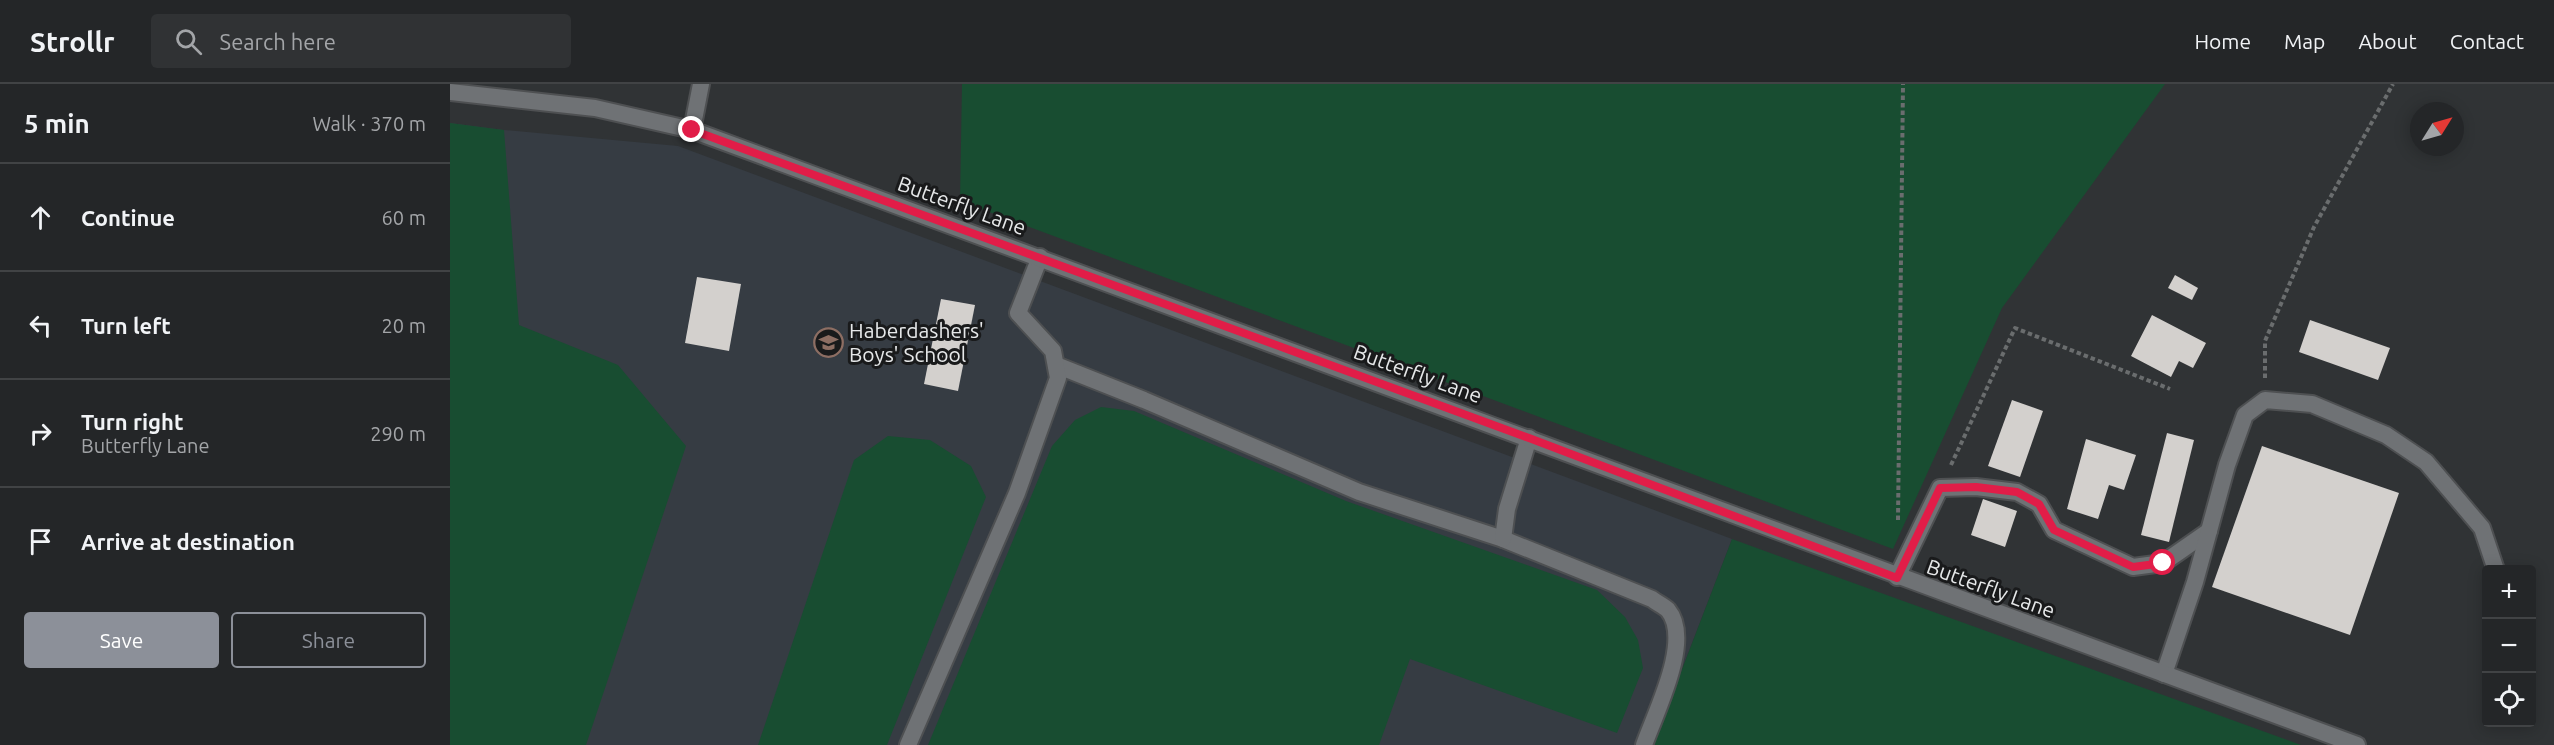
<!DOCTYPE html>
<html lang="en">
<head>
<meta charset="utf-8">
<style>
  body { margin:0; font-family:Ubuntu,sans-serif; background:#303234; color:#f1f3f6 }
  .controls { position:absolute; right:18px; bottom:18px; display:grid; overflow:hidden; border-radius:6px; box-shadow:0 3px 15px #0003 }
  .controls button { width:54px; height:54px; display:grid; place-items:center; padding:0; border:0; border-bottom:2px solid #414345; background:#242628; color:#f1f3f6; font:30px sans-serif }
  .compass { position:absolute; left:1960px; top:18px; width:54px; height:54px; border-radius:50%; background:#242628; box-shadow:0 3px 15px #0003; rotate:53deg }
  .stop { position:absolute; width:18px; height:18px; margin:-14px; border:4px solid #e11d48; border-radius:50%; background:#fff }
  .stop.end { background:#e11d48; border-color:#fff; box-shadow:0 2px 6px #0008 }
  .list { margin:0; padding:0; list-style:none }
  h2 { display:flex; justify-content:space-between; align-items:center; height:78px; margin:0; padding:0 24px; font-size:26px }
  h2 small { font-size:20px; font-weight:400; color:#a3a5a8 }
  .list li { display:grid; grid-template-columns:39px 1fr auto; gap:18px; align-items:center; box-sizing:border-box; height:108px; padding:0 24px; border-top:2px solid #414345 }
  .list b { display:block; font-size:22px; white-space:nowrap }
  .list p { margin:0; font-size:20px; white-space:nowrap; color:#a3a5a8 }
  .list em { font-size:20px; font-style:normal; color:#a3a5a8 }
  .actions { display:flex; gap:12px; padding:18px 24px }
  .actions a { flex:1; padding:14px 0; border:2px solid #8c9099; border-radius:6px; text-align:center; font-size:21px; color:#8c9099 }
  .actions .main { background:#8c9099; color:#fff }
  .icon { flex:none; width:33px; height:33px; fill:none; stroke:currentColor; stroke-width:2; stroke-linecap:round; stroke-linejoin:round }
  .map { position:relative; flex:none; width:2104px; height:661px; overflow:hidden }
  header { display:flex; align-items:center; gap:36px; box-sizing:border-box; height:84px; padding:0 30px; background:#242628; border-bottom:2px solid #414345 }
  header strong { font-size:28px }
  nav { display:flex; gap:33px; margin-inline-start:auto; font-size:21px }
  .search { width:420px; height:54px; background:#303234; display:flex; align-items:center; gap:15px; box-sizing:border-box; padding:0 21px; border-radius:6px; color:#a3a5a8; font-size:22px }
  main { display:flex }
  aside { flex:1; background:#242628 }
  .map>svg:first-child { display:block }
  .built { fill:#363c43 }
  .green { fill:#184d31 }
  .building { fill:#d3d0cd }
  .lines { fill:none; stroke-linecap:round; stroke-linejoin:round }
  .service-casing { stroke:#4e5052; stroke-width:20 }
  .tertiary-casing { stroke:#4e5052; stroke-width:20 }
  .path { stroke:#6a6d6e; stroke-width:4; stroke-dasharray:4.5 3; stroke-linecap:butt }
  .service { stroke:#6f7275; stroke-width:16 }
  .tertiary { stroke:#6f7275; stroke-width:16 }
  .route { stroke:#e11d48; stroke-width:8 }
  .labels { text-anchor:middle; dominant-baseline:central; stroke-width:6; stroke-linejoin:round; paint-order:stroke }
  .street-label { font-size:21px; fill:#e6e8e9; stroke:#191a1b }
  .poi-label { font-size:21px; fill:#e6e8e9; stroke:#191a1b; text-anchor:start }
</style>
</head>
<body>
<header>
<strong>Strollr</strong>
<div class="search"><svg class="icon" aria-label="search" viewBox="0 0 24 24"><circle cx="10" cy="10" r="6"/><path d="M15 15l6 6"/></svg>Search here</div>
<nav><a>Home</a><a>Map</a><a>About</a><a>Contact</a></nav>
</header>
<main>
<aside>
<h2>5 min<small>Walk · 370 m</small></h2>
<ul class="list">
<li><svg class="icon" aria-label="ahead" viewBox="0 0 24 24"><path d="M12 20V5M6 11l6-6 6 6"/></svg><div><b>Continue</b></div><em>60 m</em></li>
<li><svg class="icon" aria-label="left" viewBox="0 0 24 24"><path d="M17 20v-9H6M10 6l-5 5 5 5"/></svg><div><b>Turn left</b></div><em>20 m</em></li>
<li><svg class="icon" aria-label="right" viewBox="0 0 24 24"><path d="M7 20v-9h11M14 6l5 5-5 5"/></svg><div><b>Turn right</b><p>Butterfly Lane</p></div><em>290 m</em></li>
<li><svg class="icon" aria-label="arrive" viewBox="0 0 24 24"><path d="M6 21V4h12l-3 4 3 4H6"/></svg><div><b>Arrive at destination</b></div></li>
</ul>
<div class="actions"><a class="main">Save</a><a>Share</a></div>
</aside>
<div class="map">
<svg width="2104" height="661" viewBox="0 0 2104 661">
  <rect width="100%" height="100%" fill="#303335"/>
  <!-- built -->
  <polygon class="built" points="0,39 54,46 228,62 1282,455 1203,661 0,661"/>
  <!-- green -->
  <g class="green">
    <polygon points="512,0 1715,0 1552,224 1443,465 510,117"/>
    <polygon points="0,39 54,46 69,241 168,281 236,362 136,661 0,661"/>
    <polygon points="651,323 684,327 896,417 1147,506 1175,533 1188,556 1193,584 1167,649 960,575 929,661 478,661 602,362 625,336"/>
    <polygon points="438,352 480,356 521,382 536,413 437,661 308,661 404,376"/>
    <polygon points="1282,455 1851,661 1203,661"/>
  </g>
  <!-- building -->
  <g class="building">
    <polygon points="1725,191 1748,204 1742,216 1718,204"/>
    <polygon points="247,193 291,200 279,267 235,259"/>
    <polygon points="491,215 525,221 508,307 474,300"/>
    <polygon points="1702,231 1756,259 1743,284 1729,277 1721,293 1681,272"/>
    <polygon points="1860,236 1940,264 1928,296 1849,268"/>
    <polygon points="1562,316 1593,327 1570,393 1538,382"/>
    <polygon points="1717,349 1744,356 1719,458 1691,451"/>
    <polygon points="1636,355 1686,371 1674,406 1659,401 1648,435 1617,425"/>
    <polygon points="1812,362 1949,409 1900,551 1762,503"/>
    <polygon points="1533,415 1567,427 1555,463 1521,451"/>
  </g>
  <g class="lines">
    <defs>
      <g id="service">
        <polyline points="242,46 251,0"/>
        <path d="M606 281 694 316 909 408 1053 455 1202 515C1207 519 1214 522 1218 526 1243 556 1205 629 1194 661"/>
        <polyline points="1053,455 1057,425 1079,354"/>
        <polyline points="1447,493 1490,404 1526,403 1567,408 1589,420 1604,446 1683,483 1713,479 1759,447"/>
        <polyline points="1714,590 1745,498 1777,381 1795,331 1815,316 1862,320 1936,351 1976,378 2032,444 2046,486"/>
        <polyline points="458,661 567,409 608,294 603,267 568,229 590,173"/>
      </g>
      <path id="tertiary" d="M0 8 145 24 242 46C798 249 1351 458 1907 661"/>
    </defs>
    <!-- service casing -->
    <use href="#service" class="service-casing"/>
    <!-- tertiary casing -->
    <use href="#tertiary" class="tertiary-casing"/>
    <!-- path -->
    <g class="path">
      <polyline points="1815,294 1815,257 1864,143 1943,0"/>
      <polyline points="1501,381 1565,244 1720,305"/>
      <polyline points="1448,436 1453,0"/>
    </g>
    <!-- service -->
    <use href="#service" class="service"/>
    <!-- tertiary -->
    <use href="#tertiary" class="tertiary"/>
  </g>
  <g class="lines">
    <!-- route -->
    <polyline class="route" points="242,46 1079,354 1447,494 1490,404 1526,403 1567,408 1589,420 1604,446 1683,483 1713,479"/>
  </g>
  <!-- icons -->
  <defs>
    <symbol id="school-ring" viewBox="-11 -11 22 22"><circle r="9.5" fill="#191a1b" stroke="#8d6e63" stroke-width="1.5"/><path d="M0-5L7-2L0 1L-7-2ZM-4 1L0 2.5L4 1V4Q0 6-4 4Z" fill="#8d6e63"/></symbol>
  </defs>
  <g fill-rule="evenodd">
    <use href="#school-ring" x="362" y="242" width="33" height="33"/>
  </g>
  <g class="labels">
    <!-- street labels -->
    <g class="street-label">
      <text transform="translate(512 121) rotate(20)">Butterfly Lane</text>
      <text transform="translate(968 289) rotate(20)">Butterfly Lane</text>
      <text transform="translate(1541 504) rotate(20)">Butterfly Lane</text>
    </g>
    <!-- poi labels -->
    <g class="poi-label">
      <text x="399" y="246">Haberdashers'<tspan x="399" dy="24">Boys' School</tspan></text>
    </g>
  </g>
</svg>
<div class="controls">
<button>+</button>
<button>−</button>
<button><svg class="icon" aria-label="locate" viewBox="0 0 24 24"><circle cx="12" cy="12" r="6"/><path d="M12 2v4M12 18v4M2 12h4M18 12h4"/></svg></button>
</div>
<svg class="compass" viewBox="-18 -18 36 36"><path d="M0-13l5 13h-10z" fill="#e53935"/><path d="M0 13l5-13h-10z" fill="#a3a5a8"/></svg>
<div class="stop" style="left:1713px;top:479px"></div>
<div class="stop end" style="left:242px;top:46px"></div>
</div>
</main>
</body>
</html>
